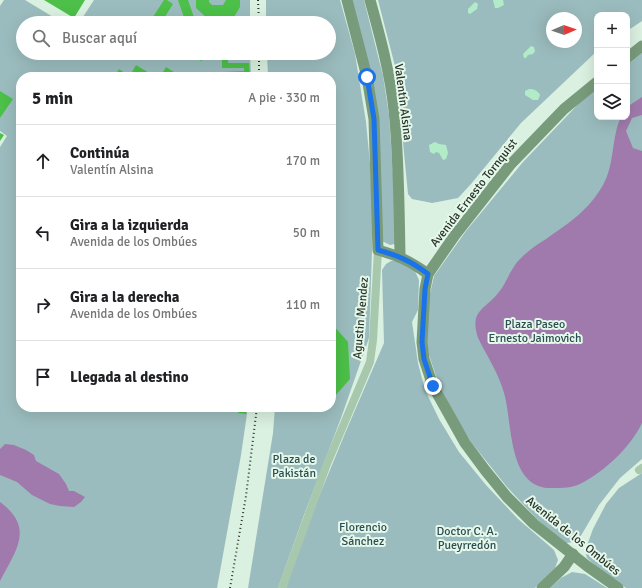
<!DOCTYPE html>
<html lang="es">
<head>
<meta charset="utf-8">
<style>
  body { margin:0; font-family:Signika,sans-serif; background:#f6f6f6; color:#202124 }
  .controls { position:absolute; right:12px; top:12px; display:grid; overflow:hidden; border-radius:8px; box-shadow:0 4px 16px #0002 }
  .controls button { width:36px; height:36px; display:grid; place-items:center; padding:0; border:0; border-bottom:1px solid #e0e0e0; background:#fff; color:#202124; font:20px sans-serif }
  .compass { position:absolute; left:546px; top:12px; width:36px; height:36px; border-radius:50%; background:#fff; box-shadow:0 4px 16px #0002; rotate:88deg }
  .stop { position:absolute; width:12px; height:12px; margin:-9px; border:3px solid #1a73e8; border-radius:50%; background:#fff }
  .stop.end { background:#1a73e8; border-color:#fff; box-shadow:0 1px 4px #0008 }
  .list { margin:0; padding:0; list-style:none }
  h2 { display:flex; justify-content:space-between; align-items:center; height:52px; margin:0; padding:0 16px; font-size:17px }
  h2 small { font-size:13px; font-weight:400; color:#757577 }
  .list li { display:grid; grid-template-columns:26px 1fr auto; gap:12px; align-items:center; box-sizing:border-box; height:72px; padding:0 16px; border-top:1px solid #e0e0e0 }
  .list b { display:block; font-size:15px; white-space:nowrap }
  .list p { margin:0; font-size:13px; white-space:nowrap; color:#757577 }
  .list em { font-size:13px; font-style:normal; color:#757577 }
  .icon { flex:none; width:22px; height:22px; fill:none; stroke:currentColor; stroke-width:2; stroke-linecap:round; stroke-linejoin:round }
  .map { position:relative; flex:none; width:642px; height:588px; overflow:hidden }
  .search { position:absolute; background:#fff; box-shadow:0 4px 16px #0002; left:16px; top:16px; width:320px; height:44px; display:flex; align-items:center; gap:10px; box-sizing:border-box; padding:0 14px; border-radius:22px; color:#757577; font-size:15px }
  .panel { position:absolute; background:#fff; box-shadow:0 4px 16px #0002; left:16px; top:72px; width:320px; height:340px; border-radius:16px }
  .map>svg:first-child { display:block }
  .green { fill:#9bbcbe; fill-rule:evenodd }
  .sand { fill:#b2ebc7 }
  .water { fill:#a07aac }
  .building { fill:#4cc048 }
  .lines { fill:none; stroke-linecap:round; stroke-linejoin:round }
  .street { stroke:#a7c8ad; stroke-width:8 }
  .secondary { stroke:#789b7b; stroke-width:11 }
  .rail { stroke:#273428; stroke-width:2; stroke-dasharray:1 3; stroke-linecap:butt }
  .route { stroke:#1a73e8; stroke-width:5 }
  .labels { text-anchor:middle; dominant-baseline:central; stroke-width:4; stroke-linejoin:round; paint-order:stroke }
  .street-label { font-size:12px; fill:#273428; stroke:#e6f8eb }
  .park-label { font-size:12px; fill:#2c4e51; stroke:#e6f8eb }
</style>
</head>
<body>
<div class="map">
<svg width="642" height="588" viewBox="0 0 642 588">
  <rect width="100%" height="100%" fill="#daf0e0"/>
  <!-- green -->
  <g class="green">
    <polygon points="4,0 25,0 63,23 23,23 23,53 250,53 251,77 21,77 21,407 248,407 241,455 217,588 0,588 0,147 7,136 0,131 0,6"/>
    <polygon points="94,0 250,0 250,23 79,23"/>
    <polygon points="266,0 340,0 355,54 366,122 370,164 373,222 369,338 341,418 304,515 278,588 248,588 273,433 275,407 331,407 331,77 268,77 267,53 329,53 329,23 266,23"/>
    <polygon points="350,0 364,0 383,76 389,115 397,236 395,244 390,245 382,241 380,179"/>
    <path d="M378 0H642V21L627 31V15H597V51L521 123 471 184 458 198 432 203 412 199 408 194 396 70ZM552 18H576V42H552Z"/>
    <polygon points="642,53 642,459 620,478 599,505 579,539 573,542 566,543 550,531 536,518 507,487 471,442 458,421 439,385 429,355 427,343 428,303 434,276 466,231 523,162 586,96 597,88 597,117 627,117 627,65"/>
    <polygon points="391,261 396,261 414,269 419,280 418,310 412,322 418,363 425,390 439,419 459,452 486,485 518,519 554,550 558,560 555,568 535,588 286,588 309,521 346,431 384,343 382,270 386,264"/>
    <polygon points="642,473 642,588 626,588 599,569 587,558 585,551 593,529 606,504 619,488"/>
    <polygon points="572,572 585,574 607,588 550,588 561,578"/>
  </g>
  <!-- sand -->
  <g class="sand">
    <polygon points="493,0 503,0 504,5 498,8 495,8"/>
    <polygon points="475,2 478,4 477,9 470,14 468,13 468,9"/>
    <polygon points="531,46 534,47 535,51 533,54 528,55 526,58 524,58 523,54"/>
    <path d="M529 89C534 89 537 90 540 95L538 100H533L525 95V91Z"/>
    <polygon points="435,142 439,144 446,145 448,153 446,159 443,160 439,153 436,152 434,154 430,152 429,145"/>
  </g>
  <!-- water -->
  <g class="water">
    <path d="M642 97V115L632 118 626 131 633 148 642 151V423C630 448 605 471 580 484 572 488 562 488 553 488 507 490 513 423 504 393 499 374 487 356 478 338 469 310 485 310 499 292 508 281 510 268 522 257 529 250 538 244 546 239 569 223 589 210 603 185 615 164 611 138 621 117H627V107Z"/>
    <polygon points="5,444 14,445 26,450 34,455 36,461 59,474 66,484 69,491 74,491 85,497 81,502 74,507 60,506 50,504 32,495 17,482 0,475 0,449"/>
    <path d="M0 502C35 528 16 550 0 581Z"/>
  </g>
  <!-- building -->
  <g class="building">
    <polygon points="44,0 85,0 74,18"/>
    <polygon points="164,0 167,0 173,4 161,23 149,23"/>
    <polygon points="178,0 188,0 196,23 186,23"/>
    <polygon points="196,0 209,0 209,2 212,5 223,5 226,0 240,0 240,7 234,17 208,19 196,8"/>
    <polygon points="131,53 142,53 139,58"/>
    <polygon points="197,53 207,53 209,58 200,61"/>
    <polygon points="222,53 250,53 250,57 228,58 228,63 249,63 250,77 223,77 223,72 244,71 244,68 222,68"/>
    <polygon points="136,65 156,77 129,77"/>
    <polygon points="166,67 182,77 160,77"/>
    <polygon points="119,69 128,75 127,77 114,77"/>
    <polygon points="196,72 204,77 193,77"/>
    <polygon points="0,91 13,99 0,118"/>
    <polygon points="0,133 4,135 0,141"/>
    <polygon points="331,325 333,325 348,342 350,379 335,396 331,396 331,376 334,376 336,375 335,345 331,344"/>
    <polygon points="239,407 247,407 246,414 238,413"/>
  </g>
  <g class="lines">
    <!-- street -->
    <g class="street">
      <polyline points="639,470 642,468"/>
      <polyline points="282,588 327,464 370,362 373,340 378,250"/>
    </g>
    <!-- secondary -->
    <g class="secondary">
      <path d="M347 0 367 77 374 119 378 250C399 256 410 261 428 274"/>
      <path d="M370 0C380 36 390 73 394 110 399 158 399 208 400 256"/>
      <polyline points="627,58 642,46"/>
      <polyline points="597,82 564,109 510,165 455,235 428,274 425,289 422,342 424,359 433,386 465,443 485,470 507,497 534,524 587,566 618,588"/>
      <polyline points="542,588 564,567 573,554"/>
    </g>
    <!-- rail -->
    <g class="rail">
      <polyline points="258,0 259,23"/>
      <polyline points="259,53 259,77"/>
      <polyline points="230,588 246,496 257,407"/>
    </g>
  </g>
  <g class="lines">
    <!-- route -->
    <path class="route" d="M367 77 374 119 378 250C399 256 411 261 428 274L425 289 422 342 424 359 433 386"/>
  </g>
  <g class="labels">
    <!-- street labels -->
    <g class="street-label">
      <text transform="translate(403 102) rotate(83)">Valentín Alsina</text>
      <text transform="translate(474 193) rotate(-52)">Avenida Ernesto Tornquist</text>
      <text transform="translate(361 318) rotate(-85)">Agustin Mendez</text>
      <text transform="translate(573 536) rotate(39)">Avenida de los Ombúes</text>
    </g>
    <!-- park labels -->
    <g class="park-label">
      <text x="535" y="324">Plaza Paseo<tspan x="535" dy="14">Ernesto Jaimovich</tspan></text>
      <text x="294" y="459">Plaza de<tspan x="294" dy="14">Pakistán</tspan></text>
      <text x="363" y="527">Florencio<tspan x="363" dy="14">Sánchez</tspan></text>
      <text x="467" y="531">Doctor C. A.<tspan x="467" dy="14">Pueyrredón</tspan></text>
    </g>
  </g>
</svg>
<div class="controls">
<button>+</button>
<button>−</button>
<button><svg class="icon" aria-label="layers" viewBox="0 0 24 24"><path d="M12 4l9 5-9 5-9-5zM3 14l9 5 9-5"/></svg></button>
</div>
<svg class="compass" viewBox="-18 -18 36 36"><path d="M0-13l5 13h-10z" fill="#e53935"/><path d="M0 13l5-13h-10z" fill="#757577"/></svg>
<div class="stop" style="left:367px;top:77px"></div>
<div class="stop end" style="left:433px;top:386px"></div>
<div class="search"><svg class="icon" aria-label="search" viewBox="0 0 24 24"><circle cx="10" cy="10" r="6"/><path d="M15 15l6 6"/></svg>Buscar aquí</div>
<section class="panel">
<h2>5 min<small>A pie · 330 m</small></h2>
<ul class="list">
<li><svg class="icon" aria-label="ahead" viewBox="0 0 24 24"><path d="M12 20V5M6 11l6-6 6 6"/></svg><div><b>Continúa</b><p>Valentín Alsina</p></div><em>170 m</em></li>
<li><svg class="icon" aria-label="left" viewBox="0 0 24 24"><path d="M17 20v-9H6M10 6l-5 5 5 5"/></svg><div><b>Gira a la izquierda</b><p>Avenida de los Ombúes</p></div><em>50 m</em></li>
<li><svg class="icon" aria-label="right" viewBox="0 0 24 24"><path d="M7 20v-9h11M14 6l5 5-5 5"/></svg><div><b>Gira a la derecha</b><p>Avenida de los Ombúes</p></div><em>110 m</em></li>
<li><svg class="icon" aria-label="arrive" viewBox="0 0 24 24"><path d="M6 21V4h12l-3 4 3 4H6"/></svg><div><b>Llegada al destino</b></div></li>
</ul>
</section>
</div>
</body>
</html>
